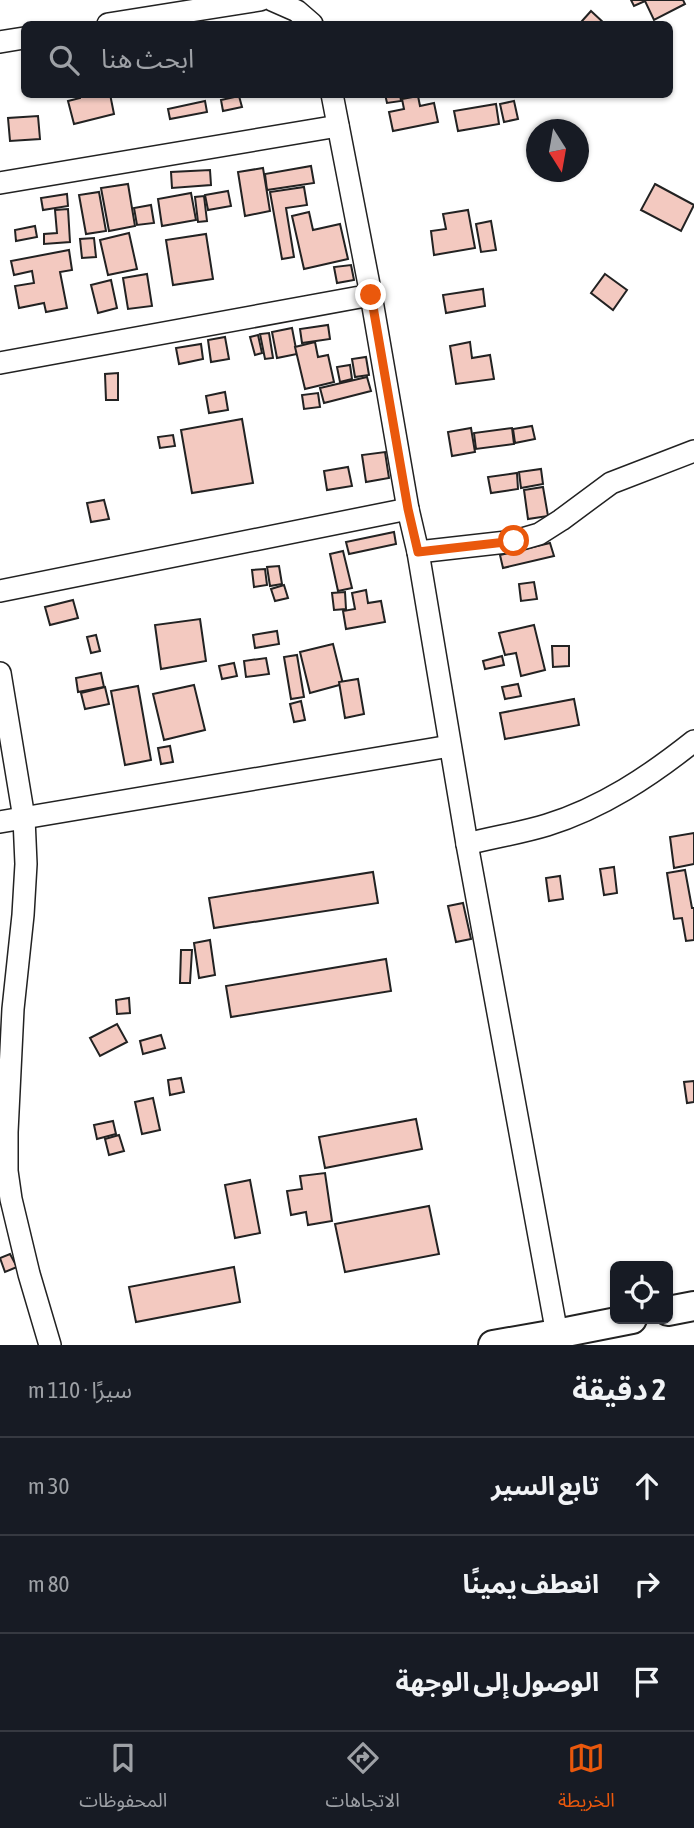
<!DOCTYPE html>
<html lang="ar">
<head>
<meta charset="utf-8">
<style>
  body { margin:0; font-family:"Asap Condensed","Noto Sans Arabic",sans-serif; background:#242831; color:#f1f3f6; direction:rtl }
  .controls { position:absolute; right:21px; bottom:21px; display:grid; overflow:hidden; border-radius:10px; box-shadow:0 2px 5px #0004 }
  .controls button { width:63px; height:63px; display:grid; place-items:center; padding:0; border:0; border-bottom:2px solid #363941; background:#171b24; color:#f1f3f6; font:35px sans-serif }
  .compass { position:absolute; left:526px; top:119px; width:63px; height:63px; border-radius:50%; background:#171b24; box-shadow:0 2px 5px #0004; rotate:169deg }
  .stop { position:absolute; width:21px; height:21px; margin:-16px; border:5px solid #ea580c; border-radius:50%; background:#fff }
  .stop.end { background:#ea580c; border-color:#fff; box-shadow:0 2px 7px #0008 }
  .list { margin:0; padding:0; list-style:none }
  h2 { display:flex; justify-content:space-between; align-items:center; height:91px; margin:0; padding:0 28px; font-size:30px }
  h2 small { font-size:23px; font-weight:400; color:#9ea1a6 }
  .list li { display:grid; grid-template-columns:46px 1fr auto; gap:21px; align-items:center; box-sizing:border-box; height:98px; padding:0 28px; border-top:2px solid #363941 }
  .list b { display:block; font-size:26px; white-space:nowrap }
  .list em { font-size:23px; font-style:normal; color:#9ea1a6 }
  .icon { flex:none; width:38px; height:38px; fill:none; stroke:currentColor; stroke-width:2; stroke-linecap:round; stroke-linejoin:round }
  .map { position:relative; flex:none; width:694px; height:1345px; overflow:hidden; direction:ltr }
  .search { position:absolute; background:#171b24; box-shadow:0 2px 5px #0004; left:21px; right:21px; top:21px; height:77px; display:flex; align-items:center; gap:18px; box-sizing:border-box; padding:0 24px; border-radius:10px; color:#9ea1a6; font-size:26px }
  .sheet { height:385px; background:#171b24 }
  nav { display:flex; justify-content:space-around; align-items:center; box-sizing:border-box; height:98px; border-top:2px solid #363941; background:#171b24; font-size:19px; color:#9ea1a6 }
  nav a { display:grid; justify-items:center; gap:4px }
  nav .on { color:#ea580c }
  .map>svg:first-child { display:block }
  .building { fill:#f3c9c0; stroke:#222; stroke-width:2 }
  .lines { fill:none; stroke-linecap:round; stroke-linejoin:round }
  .street-casing { stroke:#222; stroke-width:24 }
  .secondary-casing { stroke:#222; stroke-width:32 }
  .street { stroke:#fff; stroke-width:21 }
  .secondary { stroke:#fff; stroke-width:28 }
  .route { stroke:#ea580c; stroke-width:9 }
</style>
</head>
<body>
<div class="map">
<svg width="694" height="1345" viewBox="0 0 694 1345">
  <rect width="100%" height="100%" fill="#fff"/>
  <!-- building -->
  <g class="building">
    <polygon points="631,0 683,0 685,4 654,20 645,1 634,6"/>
    <polygon points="591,11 605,24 585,24 582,21"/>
    <polygon points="80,94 110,94 114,114 74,124 68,101 80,98"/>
    <polygon points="385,94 400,94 401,101 387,103"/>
    <polygon points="239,96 242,107 223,111 221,100"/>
    <polygon points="418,96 420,106 434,103 438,122 393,131 389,112 404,109 402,99"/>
    <polygon points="205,101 207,112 170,119 168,109"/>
    <polygon points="514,101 518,119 504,122 500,104"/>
    <polygon points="496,104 499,124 458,131 454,111"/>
    <polygon points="38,116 40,139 10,141 8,118"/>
    <polygon points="311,166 314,183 267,190 265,174"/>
    <polygon points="263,168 270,211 245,216 238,172"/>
    <polygon points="210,170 211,185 172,188 171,172"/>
    <polygon points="128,184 135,226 109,231 101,188"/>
    <polygon points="655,184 694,205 681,231 641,210"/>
    <polygon points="304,187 307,205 286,208 294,257 282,259 270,192"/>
    <polygon points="228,191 231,206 208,210 205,195"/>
    <polygon points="99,192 106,231 86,234 79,195"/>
    <polygon points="191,193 196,220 162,226 158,199"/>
    <polygon points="67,194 68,206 43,210 41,198"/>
    <polygon points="204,196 207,221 198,222 195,197"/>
    <polygon points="151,205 154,223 137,225 134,208"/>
    <polygon points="68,209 70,242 44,244 44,234 57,233 55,210"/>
    <polygon points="468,210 475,248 434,255 431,231 446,229 443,214"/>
    <polygon points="309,212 313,230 340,224 348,259 304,269 292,216"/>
    <polygon points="491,221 496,250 481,252 476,224"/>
    <polygon points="35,226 37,237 16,241 15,230"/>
    <polygon points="129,233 137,269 108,275 100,240"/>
    <polygon points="206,234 213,279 173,285 166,240"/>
    <polygon points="94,238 96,257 82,258 80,239"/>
    <polygon points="69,250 72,270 60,272 67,308 46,312 44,303 19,308 15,286 34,283 32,271 14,275 11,261"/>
    <polygon points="351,265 354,280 337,283 334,267"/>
    <polygon points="147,274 152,306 128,309 123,278"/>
    <polygon points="605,274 627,290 613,310 591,293"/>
    <polygon points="111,280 117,308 98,313 91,285"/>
    <polygon points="483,289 485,306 446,313 443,295"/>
    <polygon points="328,325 330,339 302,343 300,329"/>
    <polygon points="292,328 297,354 277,358 272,332"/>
    <polygon points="269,333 273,358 265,359 260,334"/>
    <polygon points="258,335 262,353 255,355 250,337"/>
    <polygon points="225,337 229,359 211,362 208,340"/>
    <polygon points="315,342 318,357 328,355 334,382 305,389 295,347"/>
    <polygon points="470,342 472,358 490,355 494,379 456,384 450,346"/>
    <polygon points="201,344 203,359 179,364 176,348"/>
    <polygon points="366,357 369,375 355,377 352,359"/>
    <polygon points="350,365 352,379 340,382 337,367"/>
    <polygon points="118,373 118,400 106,400 105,374"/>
    <polygon points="367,377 371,391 324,403 320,388"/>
    <polygon points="225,392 228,410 209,413 206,396"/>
    <polygon points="318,393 320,407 304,409 302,395"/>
    <polygon points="242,419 253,483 192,493 181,430"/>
    <polygon points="532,426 535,439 515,443 513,429"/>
    <polygon points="471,428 475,452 452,456 448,432"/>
    <polygon points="512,428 514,444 476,449 474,433"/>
    <polygon points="173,435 175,446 160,448 158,437"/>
    <polygon points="385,452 389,478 366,482 362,455"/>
    <polygon points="348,467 352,486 327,490 324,471"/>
    <polygon points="541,469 543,484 521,488 519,472"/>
    <polygon points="517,473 518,489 491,493 488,477"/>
    <polygon points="543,487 548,516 528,519 524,490"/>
    <polygon points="104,500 109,519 91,522 87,503"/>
    <polygon points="394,532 396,544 349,554 346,542"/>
    <polygon points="550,543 554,556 503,568 500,555"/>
    <polygon points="343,551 352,588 338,591 330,554"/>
    <polygon points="279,566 282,584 270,586 267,567"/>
    <polygon points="265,569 267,585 254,587 252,570"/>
    <polygon points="534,582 537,599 521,601 519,584"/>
    <polygon points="284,585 288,598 275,601 271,589"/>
    <polygon points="366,590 368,603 381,601 385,622 346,629 343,611 355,609 352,593"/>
    <polygon points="345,592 346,609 334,610 332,593"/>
    <polygon points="73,600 78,618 50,625 45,607"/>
    <polygon points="200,619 206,661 161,669 155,625"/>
    <polygon points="534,625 545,670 521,676 516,653 505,655 499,633"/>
    <polygon points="277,631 279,644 255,648 253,635"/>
    <polygon points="96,635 100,651 91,653 87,637"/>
    <polygon points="333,644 343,684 310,693 300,652"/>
    <polygon points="552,646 569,646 569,666 553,667"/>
    <polygon points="297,655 304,697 291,699 284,657"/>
    <polygon points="502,656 504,665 485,669 483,661"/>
    <polygon points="266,658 269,674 246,677 244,661"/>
    <polygon points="234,663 237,676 222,679 219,666"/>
    <polygon points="101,673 104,687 78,692 76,678"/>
    <polygon points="358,679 364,714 345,718 339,682"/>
    <polygon points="518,684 521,696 505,699 502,687"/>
    <polygon points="194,685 205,730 164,740 153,694"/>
    <polygon points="138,686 151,760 125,765 111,691"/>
    <polygon points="105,687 109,704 85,709 81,693"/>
    <polygon points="574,699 579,725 505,739 500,713"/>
    <polygon points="301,701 305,720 294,722 290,704"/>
    <polygon points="170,746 173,762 161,764 158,748"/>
    <polygon points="694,833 694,864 674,868 670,837"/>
    <polygon points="614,867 617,893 604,895 600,869"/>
    <polygon points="685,870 692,908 694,908 694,940 686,941 682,918 674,919 667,873"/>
    <polygon points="373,872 378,903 214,928 209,898"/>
    <polygon points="560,876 563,899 549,901 546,878"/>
    <polygon points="463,903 471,939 456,942 448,906"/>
    <polygon points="210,940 215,975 199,978 194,943"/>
    <polygon points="181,950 192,950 190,983 180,983"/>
    <polygon points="386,959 391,991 231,1017 226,986"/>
    <polygon points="129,998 130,1013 117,1014 116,1000"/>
    <polygon points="117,1024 127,1042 100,1056 90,1038"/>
    <polygon points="161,1035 165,1048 143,1054 140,1041"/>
    <polygon points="181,1078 184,1092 170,1095 168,1080"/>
    <polygon points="694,1081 694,1102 687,1103 684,1082"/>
    <polygon points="153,1098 160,1130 142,1134 135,1102"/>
    <polygon points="416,1119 422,1149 325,1168 319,1137"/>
    <polygon points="113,1121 116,1134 97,1139 94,1125"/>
    <polygon points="119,1135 124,1151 109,1155 105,1139"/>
    <polygon points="325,1173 332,1221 308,1225 306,1212 291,1215 287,1191 302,1189 300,1176"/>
    <polygon points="250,1180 260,1233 235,1238 225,1185"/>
    <polygon points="429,1206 439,1254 345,1272 335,1224"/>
    <polygon points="10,1254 17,1267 5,1272 0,1258"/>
    <polygon points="234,1267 240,1302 136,1322 129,1287"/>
  </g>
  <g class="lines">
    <defs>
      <g id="street">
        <polyline points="272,0 297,11 312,24"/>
        <polyline points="108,24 260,0"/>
        <polyline points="0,42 24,38"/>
        <polyline points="332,94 371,295 408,509 418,552 467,844 559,1345"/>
        <polyline points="0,183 338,126"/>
        <polyline points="0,363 371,295"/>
        <polyline points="418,552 515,541 539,534 561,520 611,483 694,451"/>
        <polyline points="0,591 408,509"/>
        <polyline points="0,673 24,818 26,864 23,915 13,1009 7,1132 7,1171 11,1199 29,1274 50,1345"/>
        <polyline points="0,822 450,746"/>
        <path d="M467 844C494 837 521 833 547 825 602 808 650 776 694 741"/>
      </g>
      <g id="secondary">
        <polyline points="668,1311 694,1306"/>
        <polyline points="493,1345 556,1334 632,1319"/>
      </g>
    </defs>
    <!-- street casing -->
    <use href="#street" class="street-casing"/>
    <!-- secondary casing -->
    <use href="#secondary" class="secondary-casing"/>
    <!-- street -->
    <use href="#street" class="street"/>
    <!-- secondary -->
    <use href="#secondary" class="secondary"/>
  </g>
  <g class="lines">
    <!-- route -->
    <polyline class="route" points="371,295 408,509 418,552 514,541"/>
  </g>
</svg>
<div class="controls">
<button><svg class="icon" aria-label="locate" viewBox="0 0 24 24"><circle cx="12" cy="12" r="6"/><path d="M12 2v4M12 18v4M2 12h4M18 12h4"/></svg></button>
</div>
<svg class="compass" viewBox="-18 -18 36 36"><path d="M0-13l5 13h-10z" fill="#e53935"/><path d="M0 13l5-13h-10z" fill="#9ea1a6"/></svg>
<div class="stop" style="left:514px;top:541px"></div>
<div class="stop end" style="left:371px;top:295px"></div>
<div class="search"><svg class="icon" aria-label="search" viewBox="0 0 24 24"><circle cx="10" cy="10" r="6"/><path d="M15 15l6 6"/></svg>ابحث هنا</div>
</div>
<section class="sheet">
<h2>2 دقيقة<small>سيرًا · 110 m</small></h2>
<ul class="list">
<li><svg class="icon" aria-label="ahead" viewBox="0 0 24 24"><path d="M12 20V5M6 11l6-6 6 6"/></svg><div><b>تابع السير</b></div><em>30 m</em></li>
<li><svg class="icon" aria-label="right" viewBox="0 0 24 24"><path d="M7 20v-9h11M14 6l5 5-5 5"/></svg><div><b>انعطف يمينًا</b></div><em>80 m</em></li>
<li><svg class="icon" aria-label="arrive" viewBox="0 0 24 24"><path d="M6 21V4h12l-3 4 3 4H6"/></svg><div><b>الوصول إلى الوجهة</b></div></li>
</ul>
</section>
<nav>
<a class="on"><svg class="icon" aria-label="map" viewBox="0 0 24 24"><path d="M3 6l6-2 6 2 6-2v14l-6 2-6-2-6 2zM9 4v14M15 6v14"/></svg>الخريطة</a>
<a><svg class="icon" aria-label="directions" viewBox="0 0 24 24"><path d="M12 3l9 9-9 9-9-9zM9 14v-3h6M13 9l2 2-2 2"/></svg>الاتجاهات</a>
<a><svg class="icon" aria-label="saved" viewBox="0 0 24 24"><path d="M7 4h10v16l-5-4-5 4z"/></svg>المحفوظات</a>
</nav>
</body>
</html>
